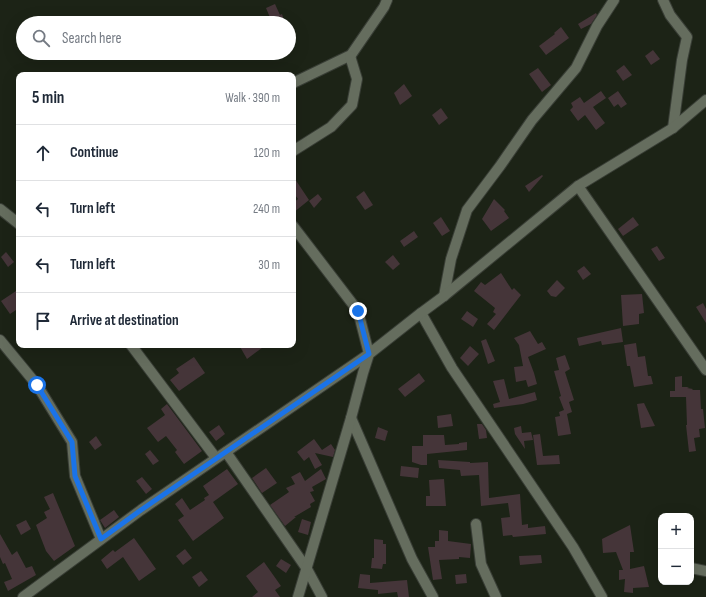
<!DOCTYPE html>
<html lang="en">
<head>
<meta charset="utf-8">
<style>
  body { margin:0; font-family:"Sofia Sans Condensed",sans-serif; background:#f6f6f7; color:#1f2937 }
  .controls { position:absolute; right:12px; bottom:12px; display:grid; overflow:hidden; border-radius:8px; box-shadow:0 4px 16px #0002 }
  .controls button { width:36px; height:36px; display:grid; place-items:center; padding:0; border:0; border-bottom:1px solid #e0e1e3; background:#fff; color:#1f2937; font:20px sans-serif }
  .stop { position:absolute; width:12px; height:12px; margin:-9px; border:3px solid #1a73e8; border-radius:50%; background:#fff }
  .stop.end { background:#1a73e8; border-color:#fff; box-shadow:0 1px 4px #0008 }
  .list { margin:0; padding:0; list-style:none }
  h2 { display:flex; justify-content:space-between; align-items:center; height:52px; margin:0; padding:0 16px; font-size:17px }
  h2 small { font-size:13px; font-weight:400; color:#747a83 }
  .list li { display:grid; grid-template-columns:26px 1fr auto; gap:12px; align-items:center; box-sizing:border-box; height:56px; padding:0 16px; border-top:1px solid #e0e1e3 }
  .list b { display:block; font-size:15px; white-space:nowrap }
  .list em { font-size:13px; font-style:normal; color:#747a83 }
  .icon { flex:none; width:22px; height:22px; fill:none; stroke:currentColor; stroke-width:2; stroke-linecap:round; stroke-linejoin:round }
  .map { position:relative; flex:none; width:706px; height:597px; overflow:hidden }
  .search { position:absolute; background:#fff; box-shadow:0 4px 16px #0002; left:16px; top:16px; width:280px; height:44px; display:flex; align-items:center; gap:10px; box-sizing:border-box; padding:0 14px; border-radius:22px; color:#747a83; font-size:15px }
  .panel { position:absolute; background:#fff; box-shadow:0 4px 16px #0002; left:16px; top:72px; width:280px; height:276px; border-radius:8px }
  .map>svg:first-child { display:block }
  .building { fill:#453539 }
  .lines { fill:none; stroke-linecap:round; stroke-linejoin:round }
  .street-casing { stroke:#393e36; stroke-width:12 }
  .street { stroke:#656d5e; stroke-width:10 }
  .route { stroke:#1a73e8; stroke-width:5 }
</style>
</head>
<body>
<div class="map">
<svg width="706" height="597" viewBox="0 0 706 597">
  <rect width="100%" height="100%" fill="#1c2316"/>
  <!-- building -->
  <g class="building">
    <polygon points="275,4 280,15 282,14 285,23 267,23 271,20 266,8"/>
    <polygon points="596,13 597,15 591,24 581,29 578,24"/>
    <polygon points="561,27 569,38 546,55 539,46 555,34 554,33"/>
    <polygon points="653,50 660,59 651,65 645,56"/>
    <polygon points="624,65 632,75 623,81 616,71"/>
    <polygon points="538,68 551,85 542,92 529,74"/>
    <polygon points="404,84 412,96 400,105 394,93"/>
    <polygon points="601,91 606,98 593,107 605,123 596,130 585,115 578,121 570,110 573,107 571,103 580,97 584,103"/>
    <polygon points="618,91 627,104 621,108 618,104 614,107 608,98"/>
    <polygon points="441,108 448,118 439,125 432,115"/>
    <polygon points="542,175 543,176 529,192 525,186"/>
    <polygon points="293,176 309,200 293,213 293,203 298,199 293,192"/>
    <polygon points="364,191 373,205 365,210 356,197"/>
    <polygon points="318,194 322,199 314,208 309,201"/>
    <polygon points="494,199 505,210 504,211 509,218 491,231 482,219"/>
    <polygon points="441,217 450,231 442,236 433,223"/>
    <polygon points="633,217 639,225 623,236 618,229"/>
    <polygon points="414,231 418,237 404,247 400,241"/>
    <polygon points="657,246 665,258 659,261 651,249"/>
    <polygon points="6,252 14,262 8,267 1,257"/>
    <polygon points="393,255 400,264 393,270 385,262"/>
    <polygon points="584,266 591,274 583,280 577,271"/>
    <polygon points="501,273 512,290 514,288 521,295 494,330 487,324 496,314 493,312 495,308 474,291 481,282 485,285"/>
    <polygon points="557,280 565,288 556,297 551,296 547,291"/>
    <polygon points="19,289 19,308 10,314 1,301"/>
    <polygon points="642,294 644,313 639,314 639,324 623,326 621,295"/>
    <polygon points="703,303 706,309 706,323 696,307"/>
    <polygon points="467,311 478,319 473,327 461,319"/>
    <polygon points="621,328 623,342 602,345 601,341 579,346 577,338"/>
    <polygon points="530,331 538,344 542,342 546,349 528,357 534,373 537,384 528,387 526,380 516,382 514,367 523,366 519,345 514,338"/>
    <polygon points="486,339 495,361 488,364 481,341"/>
    <polygon points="636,343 638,357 645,356 648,376 651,376 653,384 634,387 630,366 627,366 624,345"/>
    <polygon points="239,345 266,345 247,359"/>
    <polygon points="470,346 479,354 468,366 460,358"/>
    <polygon points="565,355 570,369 565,372 574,400 569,402 572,412 567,414 571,434 558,436 555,417 560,416 559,412 564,410 559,397 561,396 554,371 559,370 556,358"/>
    <polygon points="194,357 205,373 179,391 170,380 179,373 176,369"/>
    <polygon points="419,373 425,381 405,397 398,389"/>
    <polygon points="682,376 682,387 689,387 687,388 693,389 692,390 700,390 701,409 703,409 705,428 699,429 700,437 694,438 696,451 689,452 686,425 687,425 686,397 670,397 670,391 675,391 675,377"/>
    <polygon points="504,379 509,399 535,392 537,400 523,404 494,408 493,404 500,402 493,381"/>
    <polygon points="644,403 655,426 641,428 637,404"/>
    <polygon points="167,404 202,451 184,464 175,452 177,450 166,436 158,442 147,428 165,415 161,409"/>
    <polygon points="451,414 453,426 438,428 437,416"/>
    <polygon points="477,424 482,424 486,430 487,438 479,439"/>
    <polygon points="219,425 225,434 216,441 209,432"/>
    <polygon points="521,426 522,433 531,432 533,440 524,441 525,449 515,434 514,428"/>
    <polygon points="378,427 388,431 385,441 375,438"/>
    <polygon points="540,434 543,456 559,455 560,464 537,465 533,435"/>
    <polygon points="423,435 444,435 445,445 459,444 459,443 467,442 467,450 427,454 427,465 421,465 412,462 412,446 423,446"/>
    <polygon points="96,436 102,445 95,450 89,442"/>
    <polygon points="314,439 322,450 331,444 335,450 333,457 315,453 322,465 315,469 309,457 304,461 297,452"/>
    <polygon points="150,450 159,461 153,465 145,454"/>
    <polygon points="438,460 470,462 470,463 488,462 489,498 520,494 522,525 528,524 528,528 545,526 546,534 513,537 512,535 503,536 501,518 510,517 508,503 481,506 479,475 461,476 460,470 439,468"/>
    <polygon points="401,466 419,468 418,478 400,476"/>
    <polygon points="266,468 277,483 262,493 252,478"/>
    <polygon points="227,469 238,484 213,502 224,518 193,541 178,520 184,516 175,504 182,498 190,510 205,500 204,498 209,495 203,486"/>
    <polygon points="321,469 326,479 312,487 314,491 310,492 315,501 310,504 311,507 294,517 296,517 285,526 270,505 289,492 286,488 295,484 291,477 300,472 305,481"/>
    <polygon points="142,477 152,489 146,494 136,481"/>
    <polygon points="444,479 446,506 426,506 426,496 430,496 429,480"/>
    <polygon points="53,493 75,546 54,561 46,551 36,525 47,518 44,512 50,509 44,497"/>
    <polygon points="114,510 119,517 105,528 100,520"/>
    <polygon points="302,519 311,522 308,535 298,532"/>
    <polygon points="26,520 31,529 21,535 16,525"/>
    <polygon points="630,525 634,552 630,552 630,569 644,566 649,587 633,588 633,593 624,592 625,579 619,580 619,570 623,570 616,552 603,553 602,539"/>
    <polygon points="439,530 448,531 448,541 471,544 470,558 459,557 459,559 439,560 442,579 433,580 428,547 435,547 435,541 439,541"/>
    <polygon points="0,534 12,555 17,551 26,568 32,566 36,575 8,591 4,582 12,579 5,563 3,564 0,557"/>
    <polygon points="134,538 156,569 139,581 123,557 107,569 101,560 113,550 115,552"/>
    <polygon points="374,539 383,540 383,544 386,544 386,564 383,564 382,569 371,568 372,558 374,558"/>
    <polygon points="185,549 192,558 183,565 176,556"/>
    <polygon points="541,555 542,563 520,565 519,556"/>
    <polygon points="281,559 291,565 286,573 276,566"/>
    <polygon points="264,562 281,586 275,590 280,597 252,597 258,592 246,576"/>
    <polygon points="201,571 208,580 199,587 192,577"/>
    <polygon points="360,574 370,575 370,583 407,580 409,597 398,597 397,592 378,594 378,590 358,588"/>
    <polygon points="466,574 467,583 456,584 455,575"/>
  </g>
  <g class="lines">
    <defs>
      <g id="street">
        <polyline points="663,0 670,15 687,37 682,60 673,128"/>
        <polyline points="293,83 351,55 384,7 387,0"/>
        <polyline points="293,151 331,127 352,105 357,79 350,56"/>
        <polyline points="578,186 706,370"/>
        <polyline points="0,209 19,224"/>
        <polyline points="444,296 451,259 467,210 500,166 532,120 576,68 597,26 614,0"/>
        <polyline points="421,313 452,368 573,547 602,597"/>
        <polyline points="0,340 37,385 72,442 75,476 101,539"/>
        <polyline points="131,345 216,458"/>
        <polyline points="351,418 412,559 433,597"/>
        <polyline points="226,452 307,569 322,597"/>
        <polyline points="476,524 481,564 496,597"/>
        <polyline points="691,568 706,571"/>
        <polyline points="23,597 141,510 369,354 358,311 293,226"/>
        <polyline points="298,597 351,418 363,373 369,354 421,313 444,296 578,186 673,128 706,100"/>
      </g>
    </defs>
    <!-- street casing -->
    <use href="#street" class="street-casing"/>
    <!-- street -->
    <use href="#street" class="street"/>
  </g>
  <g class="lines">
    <!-- route -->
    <polyline class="route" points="37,385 72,442 75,476 101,539 141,510 369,354 358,311"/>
  </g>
</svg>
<div class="controls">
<button>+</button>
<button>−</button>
</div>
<div class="stop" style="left:37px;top:385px"></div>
<div class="stop end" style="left:358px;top:311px"></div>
<div class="search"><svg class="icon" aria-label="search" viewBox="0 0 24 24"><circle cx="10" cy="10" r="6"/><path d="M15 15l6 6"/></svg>Search here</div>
<section class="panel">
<h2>5 min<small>Walk · 390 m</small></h2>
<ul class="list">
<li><svg class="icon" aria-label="ahead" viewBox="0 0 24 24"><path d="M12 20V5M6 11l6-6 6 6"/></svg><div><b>Continue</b></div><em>120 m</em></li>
<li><svg class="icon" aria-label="left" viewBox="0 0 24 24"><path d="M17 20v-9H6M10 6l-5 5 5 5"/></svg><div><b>Turn left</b></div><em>240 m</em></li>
<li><svg class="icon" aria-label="left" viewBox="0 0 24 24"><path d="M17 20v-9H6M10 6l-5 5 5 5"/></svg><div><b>Turn left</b></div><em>30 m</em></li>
<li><svg class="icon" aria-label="arrive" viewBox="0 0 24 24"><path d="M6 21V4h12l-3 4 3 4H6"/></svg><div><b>Arrive at destination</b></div></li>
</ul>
</section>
</div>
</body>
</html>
